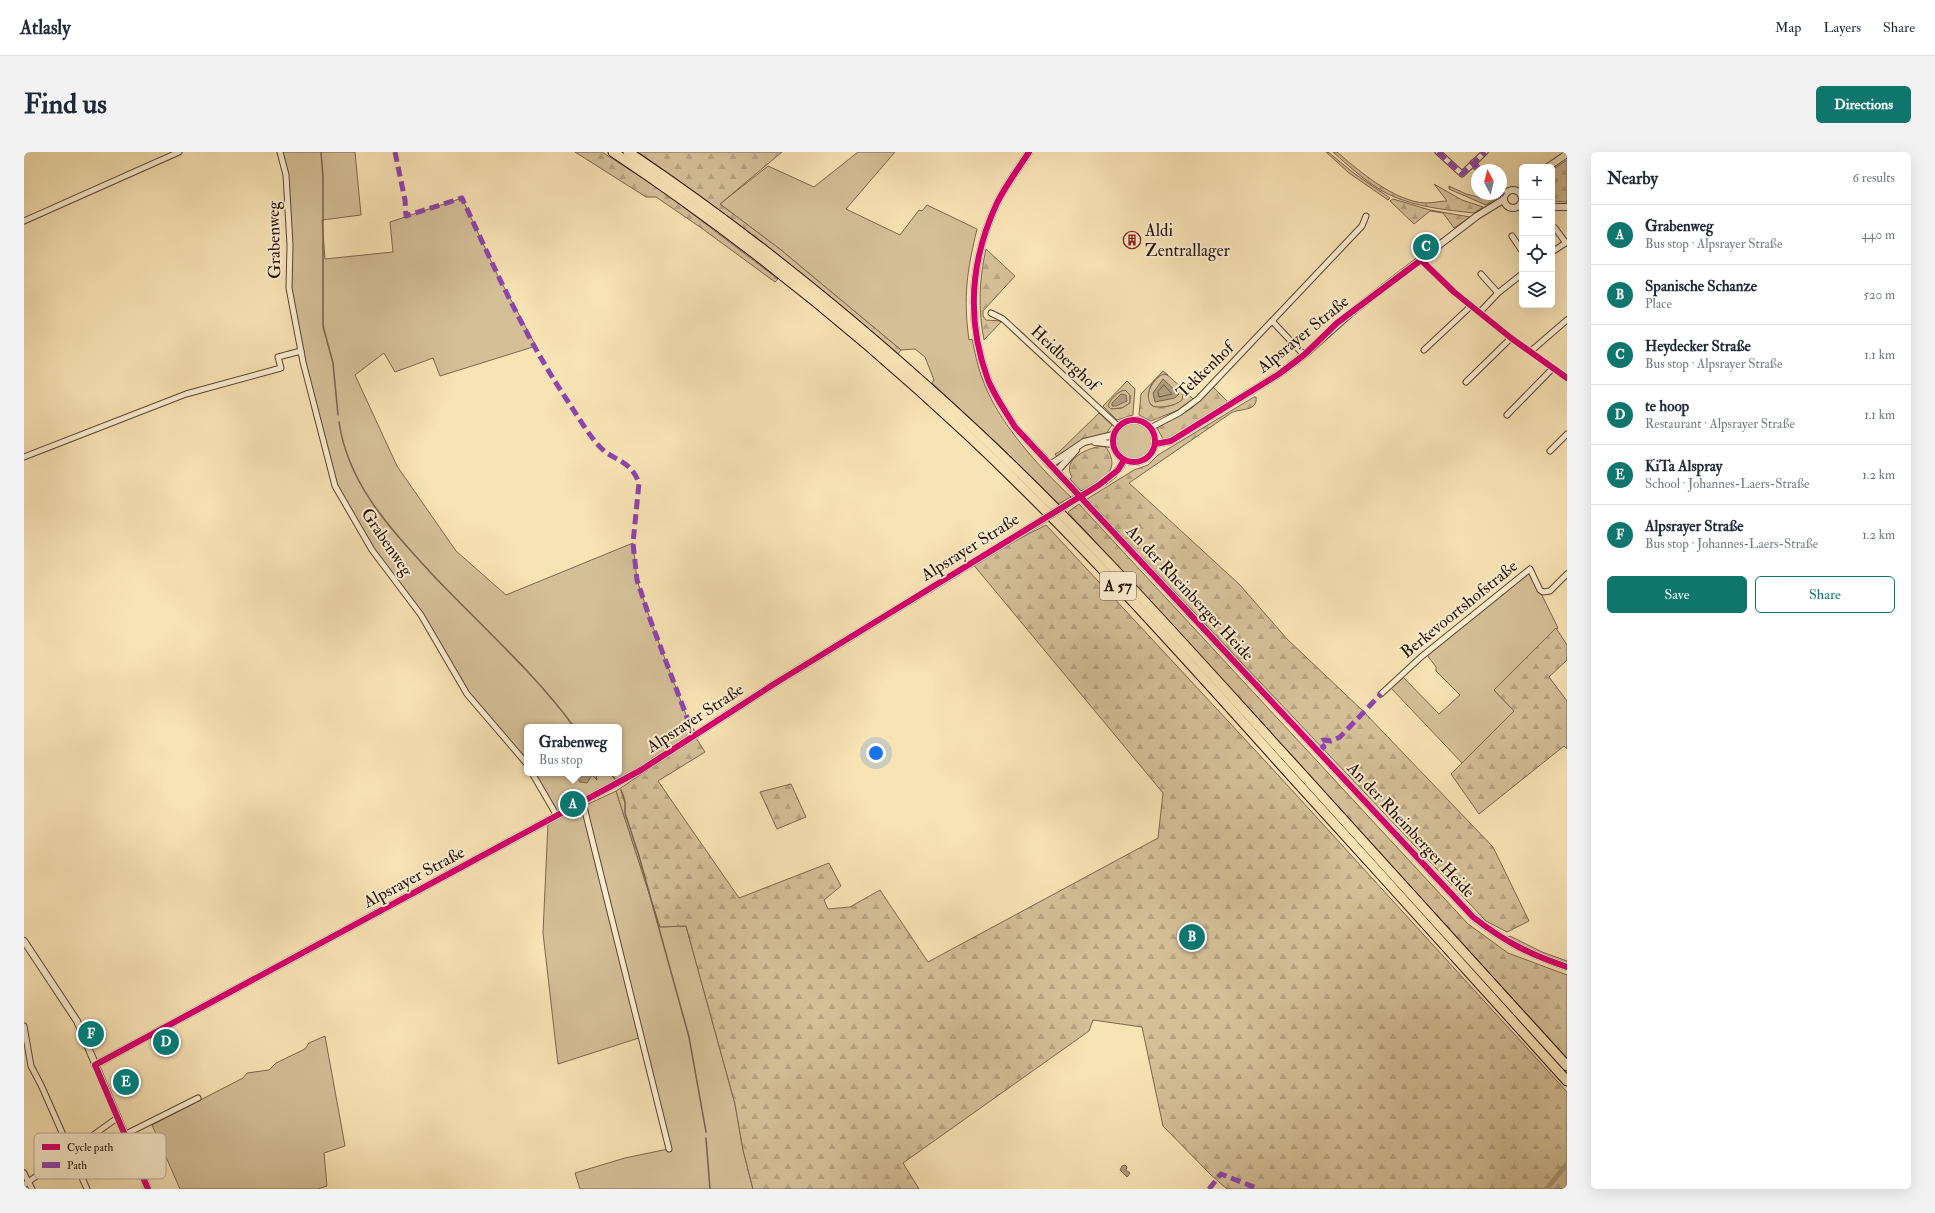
<!DOCTYPE html>
<html lang="en">
<head>
<meta charset="utf-8">
<style>
  body { margin:0; font-family:"IM FELL Double Pica",serif; background:#f2f2f3; color:#1f2937 }
  .controls { position:absolute; right:12px; top:12px; display:grid; overflow:hidden; border-radius:6px; box-shadow:0 4px 16px #0002 }
  .controls button { width:36px; height:36px; display:grid; place-items:center; padding:0; border:0; border-bottom:1px solid #e0e1e3; background:#fff; color:#1f2937; font:20px sans-serif }
  .compass { position:absolute; left:1447px; top:12px; width:36px; height:36px; border-radius:50%; background:#fff; box-shadow:0 4px 16px #0002; rotate:353deg }
  .you { position:absolute; left:852px; top:601px; width:14px; height:14px; margin:-10px; border:3px solid #fff; border-radius:50%; background:#1a73e8; box-shadow:0 0 0 6px #1a73e833 }
  .badge { display:grid; place-items:center; width:26px; height:26px; border-radius:50%; background:#0f766e; color:#fff; font-size:13px; font-weight:700 }
  .pin { position:absolute; translate:-50% -50%; border:2px solid #fff; box-shadow:0 1px 4px #0006 }
  .popup { position:absolute; left:500px; top:572px; width:98px; height:52px; box-sizing:border-box; display:grid; place-content:center; border-radius:6px; background:#fff; filter:drop-shadow(0 1px 3px #0005); font-size:13px; white-space:nowrap; color:#747a83 }
  .popup b { font-size:15px; color:#1f2937 }
  .popup::after { content:''; position:absolute; left:50%; top:100%; margin-left:-8px; border:8px solid transparent; border-top-color:#fff }
  .list { margin:0; padding:0; list-style:none }
  h2 { display:flex; justify-content:space-between; align-items:center; height:52px; margin:0; padding:0 16px; font-size:17px }
  h2 small { font-size:13px; font-weight:400; color:#747a83 }
  .list li { display:grid; grid-template-columns:26px 1fr auto; gap:12px; align-items:center; box-sizing:border-box; height:60px; padding:0 16px; border-top:1px solid #e0e1e3 }
  .list b { display:block; font-size:15px; white-space:nowrap }
  .list p { margin:0; font-size:13px; white-space:nowrap; color:#747a83 }
  .list em { font-size:13px; font-style:normal; color:#747a83 }
  .actions { display:flex; gap:8px; padding:12px 16px }
  .actions a { flex:1; padding:9px 0; border:1px solid #0f766e; border-radius:6px; text-align:center; font-size:14px; color:#0f766e }
  .actions .main { background:#0f766e; color:#fff }
  .icon { flex:none; width:22px; height:22px; fill:none; stroke:currentColor; stroke-width:2; stroke-linecap:round; stroke-linejoin:round }
  .map { position:relative; flex:none; width:1543px; height:1037px; overflow:hidden; border-radius:6px }
  header { display:flex; align-items:center; gap:24px; box-sizing:border-box; height:56px; padding:0 20px; background:#fff; border-bottom:1px solid #e0e1e3 }
  header strong { font-size:19px }
  nav { display:flex; gap:22px; margin-inline-start:auto; font-size:14px }
  .intro { display:flex; align-items:center; justify-content:space-between; box-sizing:border-box; height:96px; padding:0 24px }
  h1 { margin:0; font-size:28px }
  .button { padding:10px 18px; border-radius:6px; background:#0f766e; color:#fff; font-size:14px; font-weight:700 }
  main { display:flex; gap:24px; padding:0 24px }
  aside { flex:1; background:#fff; border-radius:6px; box-shadow:0 4px 16px #0002 }
  .map>svg:first-child { display:block }
  .green { fill:#d4bf97; stroke:#7c674e }
  .forest { fill:url(#forest-firs); stroke:#7c674e; fill-rule:evenodd }
  .cemetery { fill:url(#cemetery-stones); stroke:#7c674e }
  .water { fill:#b09b7a; stroke:#78634c }
  .lines { fill:none; stroke-linecap:round; stroke-linejoin:round }
  .shore { stroke:#6a5540; stroke-width:1 }
  .stream { stroke:#78634c; stroke-width:1.5 }
  .canal { stroke:#b09b7a; stroke-width:5 }
  .minor-casing { stroke:#5a4432; stroke-width:7 }
  .tertiary-casing { stroke:#5a4432; stroke-width:8 }
  .motorway-casing { stroke:#250f06; stroke-width:11 }
  .minor { stroke:#faedcf; stroke-width:5 }
  .tertiary { stroke:#faedcf; stroke-width:6 }
  .motorway { stroke:#f8e3b5; stroke-width:9 }
  .tertiary-bridge-casing { stroke:#5a4432; stroke-width:8; stroke-linecap:butt }
  .tertiary-bridge { stroke:#faedcf; stroke-width:6 }
  .quiet { stroke:#8e44ad; stroke-width:5; stroke-dasharray:10 5; stroke-linecap:butt }
  .cycleway-casing { stroke:#faedcf; stroke-width:8 }
  .cycleway { stroke:#d6006c; stroke-width:6 }
  .labels { text-anchor:middle; dominant-baseline:central; stroke-width:4; stroke-linejoin:round; paint-order:stroke }
  .shield { fill:#faedcf; stroke:#655242; stroke-width:1 }
  .shield-label { font-size:16px; font-weight:bold; fill:#250f06 }
  .poi-label { font-size:17px; fill:#250f06; stroke:#faedcf; text-anchor:start }
  .street-label { font-size:17px; fill:#250f06; stroke:#faedcf }
  .key { fill:#faedcf; stroke:#baaa93; stroke-width:1 }
  .key-label { font-size:11px; fill:#250f06 }
</style>
</head>
<body>
<header>
<strong>Atlasly</strong>
<nav><a>Map</a><a>Layers</a><a>Share</a></nav>
</header>
<div class="intro"><h1>Find us</h1><a class="button">Directions</a></div>
<main>
<div class="map">
<svg width="1543" height="1037" viewBox="0 0 1543 1037">
  <defs>
    <pattern id="forest-firs" width="22" height="20" patternUnits="userSpaceOnUse"><rect width="22" height="20" fill="#d4bf97"/><path d="M5 1l3.5 6h-7zM16 11l3.5 6h-7z" fill="#b6a381"/></pattern>
    <pattern id="cemetery-stones" width="16" height="16" patternUnits="userSpaceOnUse"><rect width="16" height="16" fill="#d4bf97"/><path d="M2 7V4a2 2 0 0 1 4 0v3zM10 15v-3a2 2 0 0 1 4 0v3z" fill="#b6a381"/></pattern>
  </defs>
  <rect width="100%" height="100%" fill="#f8e3b5"/>
  <filter id="stains"><feTurbulence type="fractalNoise" baseFrequency=".005" numOctaves="4"/><feColorMatrix values="0 0 0 0 .2 0 0 0 0 .09 0 0 0 0 .02 0 0 0 .5 -.17"/></filter>
  <radialGradient id="worn" r=".72"><stop offset=".6" stop-color="#630" stop-opacity="0"/><stop offset="1" stop-color="#630" stop-opacity=".3"/></radialGradient>
  <!-- green -->
  <g class="green">
    <polygon points="256,0 331,0 337,63 298,68 301,107 369,100 366,70 438,46 474,124 512,194 416,224 409,206 371,220 360,201 331,223 373,314 432,399 482,443 609,391 613,428 626,467 670,584 533,664 508,621 595,621 595,575 503,575 503,612 443,542 397,463 348,398 311,334 279,210 265,136 262,23"/>
    <path d="M834 0H871L822 57 876 83 895 58 898 59 903 53 953 77C943 119 939 144 945 188L948 187C951 200 953 213 958 226 973 269 1014 314 1047 345L1034 352 981 299 908 231 910 228 901 205 891 197 877 198 757 98 696 52 744 14 790 35Z"/>
    <path d="M1138 222C1144 222 1147 226 1151 230 1154 232 1159 236 1160 239 1166 253 1138 256 1130 255L1124 249C1123 238 1129 229 1138 222Z"/>
    <path d="M1101 238 1106 243V251L1098 256 1087 257 1084 254C1086 247 1094 239 1101 238Z"/>
    <circle cx="1110" cy="289" r="18"/>
    <polygon points="1505,421 1510,427 1534,476 1470,538 1490,559 1438,611 1366,535 1378,524 1415,562 1436,543 1412,519 1412,515 1403,503"/>
    <polygon points="592,639 636,775 662,774 711,952 719,998 729,1037 556,1037 551,1021 601,1006 644,997 618,885 534,912 519,781 524,671"/>
    <polygon points="1486,784 1518,800 1543,809 1543,812 1514,802 1483,786"/>
    <polygon points="301,884 321,994 300,1001 303,1034 294,1037 156,1037 128,973 219,926 223,921 245,918 252,911 281,897 285,891"/>
  </g>
  <!-- forest -->
  <g class="forest">
    <polygon points="551,0 578,0 637,38 754,127 751,130 676,75 632,45 622,45"/>
    <path d="M614 0H758L696 52 757 98 877 198 874 202C791 130 704 62 614 0Z"/>
    <polygon points="1302,0 1304,0 1331,22 1366,46 1364,48 1325,21"/>
    <path d="M1309 0H1313C1335 19 1371 50 1402 51 1409 51 1416 49 1423 49L1410 32 1438 48 1459 55 1450 61C1422 58 1392 55 1366 43 1345 33 1326 15 1309 0Z"/>
    <polygon points="1425,34 1442,42 1466,48 1468,42 1473,42 1473,46 1462,53 1425,37"/>
    <polygon points="1369,47 1406,58 1446,65 1430,76 1419,61 1406,59 1390,72 1366,49"/>
    <path d="M962 97 991 124 959 159V164L962 168 978 169 960 188C954 157 955 128 962 97Z"/>
    <path d="M1139 219 1144 223 1140 222C1128 225 1119 244 1128 254 1137 257 1151 254 1158 248L1160 238 1169 247 1154 258 1127 269 1115 263 1117 242Z"/>
    <path d="M1103 229 1111 237 1109 261V263L1093 268 1079 254ZM1101 238 1106 243V251L1098 256 1087 257 1084 254C1086 247 1094 239 1101 238Z"/>
    <polygon points="1189,235 1204,250 1146,286 1139,287 1133,276 1135,274 1168,256"/>
    <path d="M1230 245H1232C1234 260 1216 256 1207 261L1105 331 1216 433 1263 487 1339 559 1469 695 1505 769 1483 780 1462 769 1063 347 1110 318 1124 313 1134 303Z"/>
    <polygon points="1075,261 1088,273 1081,283 1033,305 1031,302 1035,300"/>
    <path d="M1078 294 1082 295C1099 320 1076 328 1058 340L1046 327 1048 325C1037 307 1064 296 1078 294Z"/>
    <polygon points="1055,352 1444,772 1484,801 1543,823 1543,906 1044,360"/>
    <polygon points="1022,373 1255,624 1543,940 1543,1037 1203,1037 1187,1023 1139,974 1118,875 1069,868 1065,879 879,1011 895,1037 729,1037 719,998 711,952 662,774 636,775 592,639 672,586 681,600 634,629 715,746 805,711 817,734 800,748 804,757 826,755 856,738 904,810 1134,686 1139,641 948,411"/>
    <polygon points="1532,476 1543,493 1543,508 1525,525 1543,549 1543,597 1540,594 1455,662 1427,622 1490,559 1470,538"/>
    <polygon points="767,632 782,665 753,677 736,640"/>
  </g>
  <!-- cemetery -->
  <polygon class="cemetery" points="1543,8 1543,50 1528,49 1528,18"/>
  <!-- water -->
  <g class="water">
    <polygon points="1139,227 1155,242 1151,246 1131,250 1129,241"/>
    <polygon points="1097,242 1102,243 1103,249 1092,254 1088,254 1088,251"/>
    <polygon points="551,621 572,621 573,628 568,623 563,631 556,630"/>
    <polygon points="1101,1013 1103,1015 1102,1018 1106,1021 1103,1025 1096,1018 1098,1014"/>
  </g>
  <g class="lines">
    <!-- shore -->
    <polygon class="shore" points="1140,233 1148,242 1135,245 1134,240"/>
    <!-- stream -->
    <g class="stream">
      <polyline points="297,0 299,25 299,174 309,211 314,263"/>
      <path d="M315 270C324 332 366 376 406 420 453 470 510 520 550 575"/>
      <polyline points="586,621 591,627"/>
      <polyline points="597,638 601,650 601,661 615,704 665,885 682,980"/>
      <polyline points="682,986 686,1037"/>
    </g>
    <!-- canal -->
    <polyline class="canal" points="1522,1037 1543,1012"/>
    <defs>
      <g id="minor">
        <polyline points="256,0 262,23 266,93 265,136 279,210 311,334 348,398 397,463 443,542 503,612"/>
        <polyline points="1414,0 1438,22 1461,0"/>
        <polyline points="1449,11 1455,18"/>
        <polyline points="1477,41 1480,43"/>
        <polyline points="0,69 155,0"/>
        <polyline points="1531,76 1542,91"/>
        <polyline points="1488,84 1498,99"/>
        <polyline points="1528,100 1543,90"/>
        <polyline points="1397,108 1430,140 1487,186 1543,226"/>
        <polyline points="1457,122 1474,141"/>
        <polyline points="1456,160 1474,141 1498,122"/>
        <polyline points="967,161 979,167 1094,274"/>
        <polyline points="1248,169 1280,203"/>
        <polyline points="1400,198 1447,154"/>
        <polyline points="1507,199 1543,168"/>
        <polyline points="1442,230 1487,186"/>
        <polyline points="1483,263 1529,216"/>
        <polyline points="1126,276 1155,261 1174,247 1338,74 1342,64"/>
        <polyline points="1526,299 1543,282"/>
        <polyline points="0,305 162,242 257,216 254,205 277,199"/>
        <polyline points="1357,542 1397,505 1506,417 1516,438 1519,440 1526,439 1543,422"/>
        <polyline points="508,621 533,664"/>
        <polyline points="558,651 560,655 645,997"/>
        <polyline points="0,874 7,914 17,933 63,1037"/>
        <polyline points="100,983 174,946"/>
        <polyline points="0,1021 8,1037"/>
        <polyline points="0,1033 93,966"/>
      </g>
      <g id="tertiary">
        <path d="M1005 0C994 17 982 33 973 51 946 109 942 168 964 228 971 245 982 260 991 275L1449 765C1481 790 1505 802 1543 815"/>
        <polyline points="1524,15 1543,2"/>
        <circle cx="1489" cy="47" r="9"/>
        <polyline points="1528,55 1543,55"/>
        <circle cx="1110" cy="289" r="21"/>
        <polyline points="1071,290 1089,292"/>
        <polyline points="1131,292 1147,289 1255,222 1280,203 1328,160 1453,64 1479,48"/>
        <polyline points="1026,313 1060,290 1089,283"/>
        <polyline points="1033,319 1052,298"/>
        <path d="M1061 341C1075 333 1093 324 1100 308"/>
        <polyline points="0,789 53,869 124,1037"/>
        <polyline points="71,913 617,618 750,532 1015,370"/>
      </g>
      <g id="motorway">
        <path d="M589 0C715 84 834 180 945 284 1059 391 1164 509 1268 625 1360 726 1451 827 1543 929"/>
        <path d="M604 0C727 82 841 176 949 276 1062 381 1164 497 1268 611 1359 712 1451 813 1543 914"/>
      </g>
    </defs>
    <!-- minor casing -->
    <use href="#minor" class="minor-casing"/>
    <!-- tertiary casing -->
    <use href="#tertiary" class="tertiary-casing"/>
    <!-- motorway casing -->
    <use href="#motorway" class="motorway-casing"/>
    <!-- minor -->
    <use href="#minor" class="minor"/>
    <!-- tertiary -->
    <use href="#tertiary" class="tertiary"/>
    <!-- motorway -->
    <use href="#motorway" class="motorway"/>
    <defs>
      <g id="tertiary-bridge">
        <polyline points="1048,349 1061,341"/>
        <polyline points="1015,370 1042,353"/>
      </g>
    </defs>
    <!-- tertiary-bridge casing -->
    <use href="#tertiary-bridge" class="tertiary-bridge-casing"/>
    <!-- tertiary-bridge -->
    <use href="#tertiary-bridge" class="tertiary-bridge"/>
    <!-- quiet -->
    <g class="quiet">
      <path d="M371 0 381 48 382 64 438 46C469 113 500 183 541 245 550 258 565 284 576 295 591 310 606 307 615 331L609 391 613 428 626 467 670 584"/>
      <polyline points="1414,0 1438,22 1461,0"/>
      <polyline points="1449,11 1455,18"/>
      <polyline points="1477,41 1480,43"/>
      <polyline points="1295,599 1300,595 1296,590 1299,588 1307,589 1316,585 1357,542"/>
      <polyline points="1185,1037 1197,1022 1235,1037"/>
    </g>
    <defs>
      <g id="cycleway">
        <path d="M1005 0C994 17 982 33 973 51 946 109 942 168 964 228 971 245 982 260 991 275L1449 765C1481 790 1505 802 1543 815"/>
        <circle cx="1110" cy="289" r="21"/>
        <polyline points="1131,292 1147,289 1255,222 1280,203 1313,171 1397,108 1430,140 1487,186 1543,226"/>
        <polyline points="124,1037 71,913 617,618 750,532 1075,333 1094,318 1100,308"/>
      </g>
    </defs>
    <!-- cycleway casing -->
    <use href="#cycleway" class="cycleway-casing"/>
    <!-- cycleway -->
    <use href="#cycleway" class="cycleway"/>
  </g>
  <!-- icons -->
  <defs>
    <symbol id="building-ring" viewBox="-11 -11 22 22"><circle r="9.5" fill="#faedcf" stroke="#8f2418" stroke-width="1.5"/><path d="M-4-6H4V6H1V3H-1V6H-4ZM-2.5-4.3h1.7v1.8h-1.7ZM.8-4.3h1.7v1.8H.8ZM-2.5-1h1.7V.8h-1.7ZM.8-1h1.7V.8H.8Z" fill="#8f2418"/></symbol>
  </defs>
  <g fill-rule="evenodd">
    <use href="#building-ring" x="1098" y="78" width="20" height="20"/>
  </g>
  <g class="labels">
    <!-- shield labels -->
    <rect class="shield" x="1076" y="420" width="36" height="28" rx="3"/>
    <g class="shield-label">
      <text x="1094" y="434">A 57</text>
    </g>
    <!-- poi labels -->
    <g class="poi-label">
      <text x="1121" y="78">Aldi<tspan x="1121" dy="20">Zentrallager</tspan></text>
    </g>
    <!-- street labels -->
    <g class="street-label">
      <text transform="translate(250 88) rotate(-91)">Grabenweg</text>
      <text transform="translate(1279 182) rotate(-39)">Alpsrayer Straße</text>
      <text transform="translate(1041 206) rotate(43)">Heidberghof</text>
      <text transform="translate(1181 218) rotate(-44)">Tekkenhof</text>
      <text transform="translate(363 390) rotate(56)">Grabenweg</text>
      <text transform="translate(946 395) rotate(-32)">Alpsrayer Straße</text>
      <text transform="translate(1166 441) rotate(47)">An der Rheinberger Heide</text>
      <text transform="translate(1435 457) rotate(-39)">Berkevoortshofstraße</text>
      <text transform="translate(671 566) rotate(-33)">Alpsrayer Straße</text>
      <text transform="translate(1387 678) rotate(47)">An der Rheinberger Heide</text>
      <text transform="translate(390 725) rotate(-28)">Alpsrayer Straße</text>
    </g>
  </g>
  <!-- legend -->
  <rect x="10" y="981" width="132" height="46" rx="6" class="key"/>
  <rect x="18" y="992" width="18" height="6" fill="#d6006c"/>
  <rect x="18" y="1010" width="18" height="6" fill="#8e44ad"/>
  <g class="key-label">
    <text x="43" y="999">Cycle path</text>
    <text x="43" y="1017">Path</text>
  </g>
  <rect width="100%" height="100%" filter="url(#stains)"/>
  <rect width="100%" height="100%" fill="url(#worn)"/>
</svg>
<div class="controls">
<button>+</button>
<button>−</button>
<button><svg class="icon" aria-label="locate" viewBox="0 0 24 24"><circle cx="12" cy="12" r="6"/><path d="M12 2v4M12 18v4M2 12h4M18 12h4"/></svg></button>
<button><svg class="icon" aria-label="layers" viewBox="0 0 24 24"><path d="M12 4l9 5-9 5-9-5zM3 14l9 5 9-5"/></svg></button>
</div>
<svg class="compass" viewBox="-18 -18 36 36"><path d="M0-13l5 13h-10z" fill="#e53935"/><path d="M0 13l5-13h-10z" fill="#747a83"/></svg>
<div class="you"></div>
<div class="pin badge" style="left:549px;top:652px">A</div>
<div class="popup"><b>Grabenweg</b>Bus stop</div>
<div class="pin badge" style="left:1168px;top:785px">B</div>
<div class="pin badge" style="left:1402px;top:95px">C</div>
<div class="pin badge" style="left:142px;top:890px">D</div>
<div class="pin badge" style="left:102px;top:930px">E</div>
<div class="pin badge" style="left:67px;top:882px">F</div>
</div>
<aside>
<h2>Nearby<small>6 results</small></h2>
<ul class="list">
<li><span class="badge">A</span><div><b>Grabenweg</b><p>Bus stop · Alpsrayer Straße</p></div><em>440 m</em></li>
<li><span class="badge">B</span><div><b>Spanische Schanze</b><p>Place</p></div><em>520 m</em></li>
<li><span class="badge">C</span><div><b>Heydecker Straße</b><p>Bus stop · Alpsrayer Straße</p></div><em>1.1 km</em></li>
<li><span class="badge">D</span><div><b>te hoop</b><p>Restaurant · Alpsrayer Straße</p></div><em>1.1 km</em></li>
<li><span class="badge">E</span><div><b>KiTa Alspray</b><p>School · Johannes-Laers-Straße</p></div><em>1.2 km</em></li>
<li><span class="badge">F</span><div><b>Alpsrayer Straße</b><p>Bus stop · Johannes-Laers-Straße</p></div><em>1.2 km</em></li>
</ul>
<div class="actions"><a class="main">Save</a><a>Share</a></div>
</aside>
</main>
</body>
</html>
